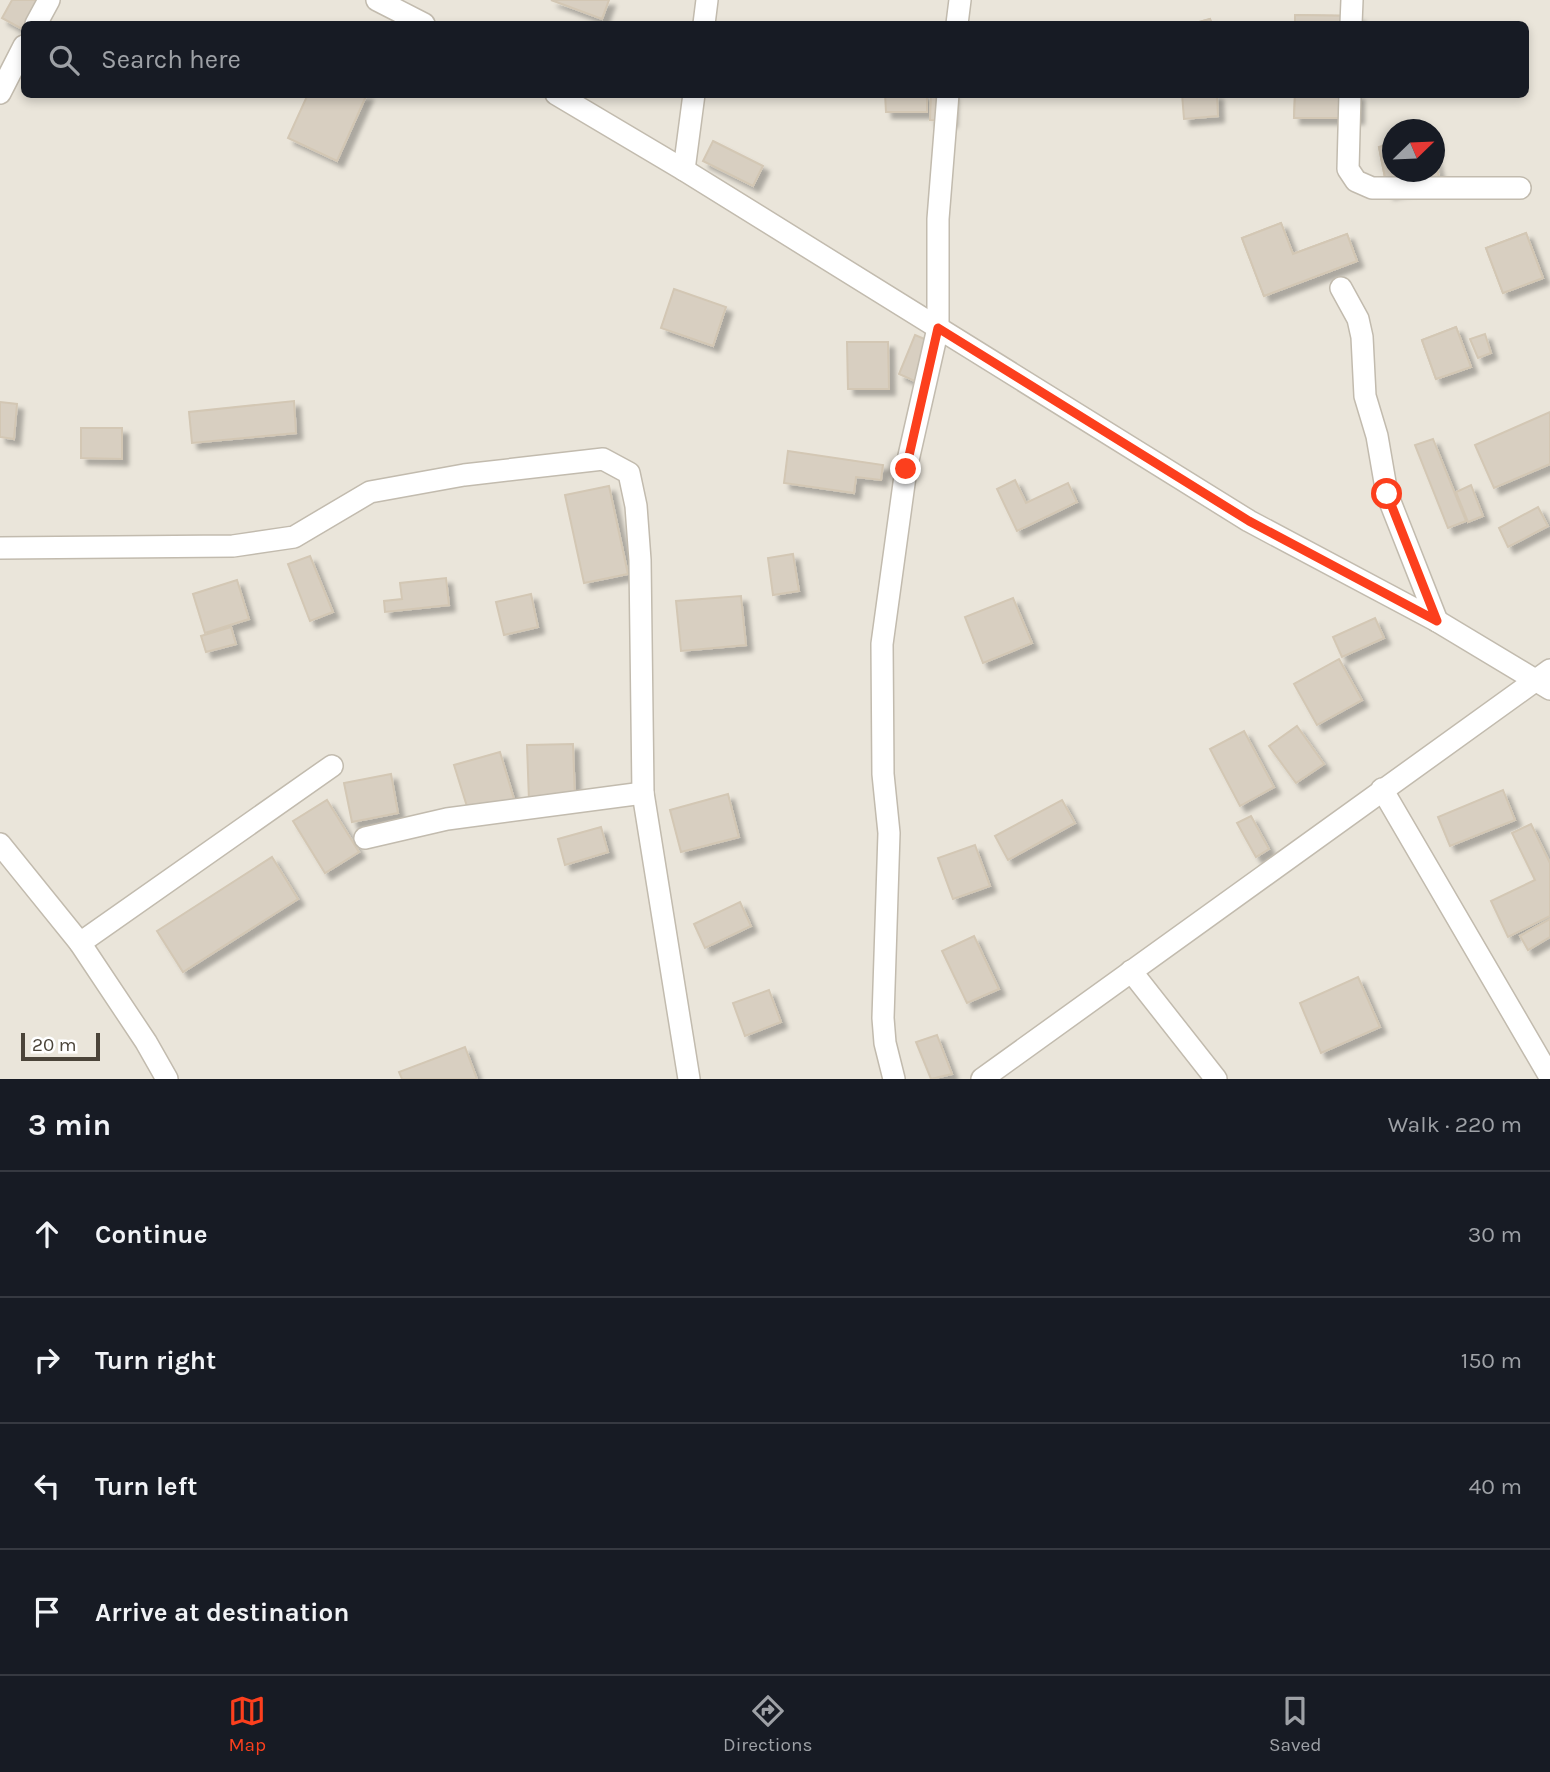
<!DOCTYPE html>
<html lang="en">
<head>
<meta charset="utf-8">
<style>
  body { margin:0; font-family:Karla,sans-serif; background:#242831; color:#f1f3f6 }
  .compass { position:absolute; left:1382px; top:119px; width:63px; height:63px; border-radius:50%; background:#171b24; box-shadow:0 4px 10px #0003; rotate:67deg }
  .scale { position:absolute; left:21px; bottom:18px; width:79px; box-sizing:border-box; padding-left:7px; border:4px solid #4b4439; border-top:0; font-size:19px; line-height:24px; white-space:nowrap; color:#4b4439; -webkit-text-stroke:5px #fff; paint-order:stroke }
  .stop { position:absolute; width:21px; height:21px; margin:-16px; border:5px solid #fc3f1d; border-radius:50%; background:#fff }
  .stop.end { background:#fc3f1d; border-color:#fff; box-shadow:0 2px 7px #0008 }
  .list { margin:0; padding:0; list-style:none }
  h2 { display:flex; justify-content:space-between; align-items:center; height:91px; margin:0; padding:0 28px; font-size:30px }
  h2 small { font-size:23px; font-weight:400; color:#9ea1a6 }
  .list li { display:grid; grid-template-columns:46px 1fr auto; gap:21px; align-items:center; box-sizing:border-box; height:126px; padding:0 28px; border-top:2px solid #363941 }
  .list b { display:block; font-size:26px; white-space:nowrap }
  .list em { font-size:23px; font-style:normal; color:#9ea1a6 }
  .icon { flex:none; width:38px; height:38px; fill:none; stroke:currentColor; stroke-width:2; stroke-linecap:round; stroke-linejoin:round }
  .map { position:relative; flex:none; width:1550px; height:1079px; overflow:hidden }
  .search { position:absolute; background:#171b24; box-shadow:0 4px 10px #0003; left:21px; right:21px; top:21px; height:77px; display:flex; align-items:center; gap:18px; box-sizing:border-box; padding:0 24px; border-radius:10px; color:#9ea1a6; font-size:26px }
  .sheet { height:595px; background:#171b24 }
  nav { display:flex; justify-content:space-around; align-items:center; box-sizing:border-box; height:98px; border-top:2px solid #363941; background:#171b24; font-size:19px; color:#9ea1a6 }
  nav a { display:grid; justify-items:center; gap:4px }
  nav .on { color:#fc3f1d }
  .map>svg:first-child { display:block }
  .residential { fill:#eae5da; fill-rule:evenodd }
  .building { fill:#d8cfc1; stroke:#d3c7b4; stroke-width:2; filter:url(#shadow) }
  .lines { fill:none; stroke-linecap:round; stroke-linejoin:round }
  .street-casing { stroke:#c2bbae; stroke-width:24 }
  .street { stroke:#fff; stroke-width:21 }
  .route { stroke:#fc3f1d; stroke-width:9 }
</style>
</head>
<body>
<div class="map">
<svg width="1550" height="1079" viewBox="0 0 1550 1079">
  <defs>
    <filter id="shadow"><feDropShadow dx="6" dy="6" stdDeviation="2" flood-color="#0004"/></filter>
  </defs>
  <rect width="100%" height="100%" fill="#f6f3ec"/>
  <!-- residential -->
  <path class="residential" d="M0 0H1550V1079H0ZM24 24H1526V94H24ZM1392 130H1434V172H1392Z"/>
  <!-- building -->
  <g class="building">
    <polygon points="12,0 38,0 22,29 2,18"/>
    <polygon points="551,0 609,0 602,19"/>
    <polygon points="1295,15 1359,16 1359,24 1295,24"/>
    <polygon points="1295,15 1359,16 1359,24 1295,24"/>
    <polygon points="1210,19 1212,24 1192,24"/>
    <polygon points="1210,19 1212,24 1192,24"/>
    <polygon points="308,94 367,94 337,161 288,138"/>
    <polygon points="885,94 927,94 927,112 886,112"/>
    <polygon points="931,94 952,94 951,121 930,120"/>
    <polygon points="1182,94 1217,94 1218,116 1184,119"/>
    <polygon points="1295,94 1358,94 1358,118 1294,118"/>
    <polygon points="1295,94 1358,94 1358,118 1294,118"/>
    <polygon points="713,141 763,166 753,186 703,161"/>
    <polygon points="1392,144 1392,172 1434,172 1434,156 1440,182 1388,193 1379,147"/>
    <polygon points="1392,144 1392,172 1434,172 1434,156 1440,182 1388,193 1379,147"/>
    <polygon points="1281,223 1293,254 1347,234 1357,261 1264,296 1242,238"/>
    <polygon points="1281,223 1293,254 1347,234 1357,261 1264,296 1242,238"/>
    <polygon points="1526,233 1543,278 1503,293 1486,248"/>
    <polygon points="1526,233 1543,278 1503,293 1486,248"/>
    <polygon points="674,289 726,307 713,346 661,328"/>
    <polygon points="1456,327 1471,367 1436,379 1422,340"/>
    <polygon points="1456,327 1471,367 1436,379 1422,340"/>
    <polygon points="1485,334 1491,353 1478,358 1470,339"/>
    <polygon points="915,335 934,343 917,382 899,374"/>
    <polygon points="847,342 888,342 889,389 848,389"/>
    <polygon points="294,401 296,433 192,443 189,412"/>
    <polygon points="0,402 17,404 14,439 0,437"/>
    <polygon points="1550,412 1550,464 1494,488 1475,445"/>
    <polygon points="81,428 122,428 122,459 81,458"/>
    <polygon points="1433,439 1466,521 1448,528 1415,445"/>
    <polygon points="788,451 883,465 881,480 856,477 854,493 784,483"/>
    <polygon points="1015,480 1026,503 1068,483 1077,502 1017,531 997,489"/>
    <polygon points="1471,485 1483,516 1468,522 1456,492"/>
    <polygon points="609,486 628,574 584,583 565,495"/>
    <polygon points="1538,507 1548,526 1508,547 1499,528"/>
    <polygon points="793,554 799,591 773,595 768,558"/>
    <polygon points="310,556 333,612 310,621 288,564"/>
    <polygon points="446,578 449,605 385,612 384,601 402,599 400,583"/>
    <polygon points="237,580 249,619 205,633 193,594"/>
    <polygon points="531,594 538,627 504,635 496,602"/>
    <polygon points="741,596 746,645 681,651 676,601"/>
    <polygon points="1013,598 1032,643 983,663 965,617"/>
    <polygon points="1375,618 1384,638 1342,657 1333,637"/>
    <polygon points="231,627 236,644 206,652 201,636"/>
    <polygon points="1339,659 1362,700 1317,725 1294,684"/>
    <polygon points="1297,726 1324,764 1296,783 1269,746"/>
    <polygon points="1244,731 1274,787 1240,806 1210,749"/>
    <polygon points="573,744 575,799 529,801 527,745"/>
    <polygon points="500,752 515,802 470,816 454,765"/>
    <polygon points="391,774 398,813 352,822 344,783"/>
    <polygon points="1503,790 1515,820 1450,846 1438,817"/>
    <polygon points="728,794 739,837 681,852 670,810"/>
    <polygon points="327,800 359,852 325,873 293,821"/>
    <polygon points="1062,800 1075,823 1008,860 995,836"/>
    <polygon points="1251,816 1269,849 1256,857 1237,823"/>
    <polygon points="1531,824 1550,863 1550,916 1508,937 1491,901 1535,880 1512,833"/>
    <polygon points="601,827 608,852 565,865 558,839"/>
    <polygon points="975,845 990,886 953,899 938,858"/>
    <polygon points="272,857 298,899 183,972 157,931"/>
    <polygon points="740,902 751,926 705,948 694,924"/>
    <polygon points="1550,919 1550,937 1528,950 1520,936"/>
    <polygon points="974,936 999,989 967,1003 942,951"/>
    <polygon points="1358,977 1380,1027 1321,1053 1300,1003"/>
    <polygon points="769,990 781,1022 745,1036 733,1003"/>
    <polygon points="937,1035 952,1074 931,1079 916,1042"/>
    <polygon points="465,1047 477,1079 402,1079 399,1072"/>
  </g>
  <g class="lines">
    <defs>
      <g id="street">
        <polyline points="377,0 424,24"/>
        <polyline points="36,24 49,0"/>
        <polyline points="704,24 707,0"/>
        <polyline points="957,24 960,0"/>
        <polyline points="1351,24 1352,0"/>
        <polyline points="0,93 24,46"/>
        <polyline points="556,94 684,170 1249,521 1437,621 1550,689"/>
        <polyline points="1350,94 1348,169 1356,181 1372,188 1520,188"/>
        <polyline points="684,170 694,94"/>
        <polyline points="1341,288 1358,319 1362,337 1365,396 1377,436 1387,494 1437,621"/>
        <polyline points="0,548 233,546 294,537 370,492 464,475 603,459 629,473 636,506 640,560 643,793 689,1079"/>
        <polyline points="1382,789 1550,1077"/>
        <polyline points="365,838 447,819 643,793"/>
        <polyline points="0,844 80,943 146,1042 167,1079"/>
        <polyline points="80,943 332,766"/>
        <polyline points="1131,971 1216,1079"/>
        <polyline points="894,1079 885,1043 883,1018 889,833 883,774 882,644 906,469 938,328 938,219 948,94"/>
        <polyline points="982,1079 1550,670"/>
      </g>
    </defs>
    <!-- street casing -->
    <use href="#street" class="street-casing"/>
    <!-- street -->
    <use href="#street" class="street"/>
  </g>
  <g class="lines">
    <!-- route -->
    <polyline class="route" points="906,469 938,328 1249,521 1437,621 1387,494"/>
  </g>
</svg>
<svg class="compass" viewBox="-18 -18 36 36"><path d="M0-13l5 13h-10z" fill="#e53935"/><path d="M0 13l5-13h-10z" fill="#9ea1a6"/></svg>
<div class="scale">20 m</div>
<div class="stop" style="left:1387px;top:494px"></div>
<div class="stop end" style="left:906px;top:469px"></div>
<div class="search"><svg class="icon" aria-label="search" viewBox="0 0 24 24"><circle cx="10" cy="10" r="6"/><path d="M15 15l6 6"/></svg>Search here</div>
</div>
<section class="sheet">
<h2>3 min<small>Walk · 220 m</small></h2>
<ul class="list">
<li><svg class="icon" aria-label="ahead" viewBox="0 0 24 24"><path d="M12 20V5M6 11l6-6 6 6"/></svg><div><b>Continue</b></div><em>30 m</em></li>
<li><svg class="icon" aria-label="right" viewBox="0 0 24 24"><path d="M7 20v-9h11M14 6l5 5-5 5"/></svg><div><b>Turn right</b></div><em>150 m</em></li>
<li><svg class="icon" aria-label="left" viewBox="0 0 24 24"><path d="M17 20v-9H6M10 6l-5 5 5 5"/></svg><div><b>Turn left</b></div><em>40 m</em></li>
<li><svg class="icon" aria-label="arrive" viewBox="0 0 24 24"><path d="M6 21V4h12l-3 4 3 4H6"/></svg><div><b>Arrive at destination</b></div></li>
</ul>
</section>
<nav>
<a class="on"><svg class="icon" aria-label="map" viewBox="0 0 24 24"><path d="M3 6l6-2 6 2 6-2v14l-6 2-6-2-6 2zM9 4v14M15 6v14"/></svg>Map</a>
<a><svg class="icon" aria-label="directions" viewBox="0 0 24 24"><path d="M12 3l9 9-9 9-9-9zM9 14v-3h6M13 9l2 2-2 2"/></svg>Directions</a>
<a><svg class="icon" aria-label="saved" viewBox="0 0 24 24"><path d="M7 4h10v16l-5-4-5 4z"/></svg>Saved</a>
</nav>
</body>
</html>
